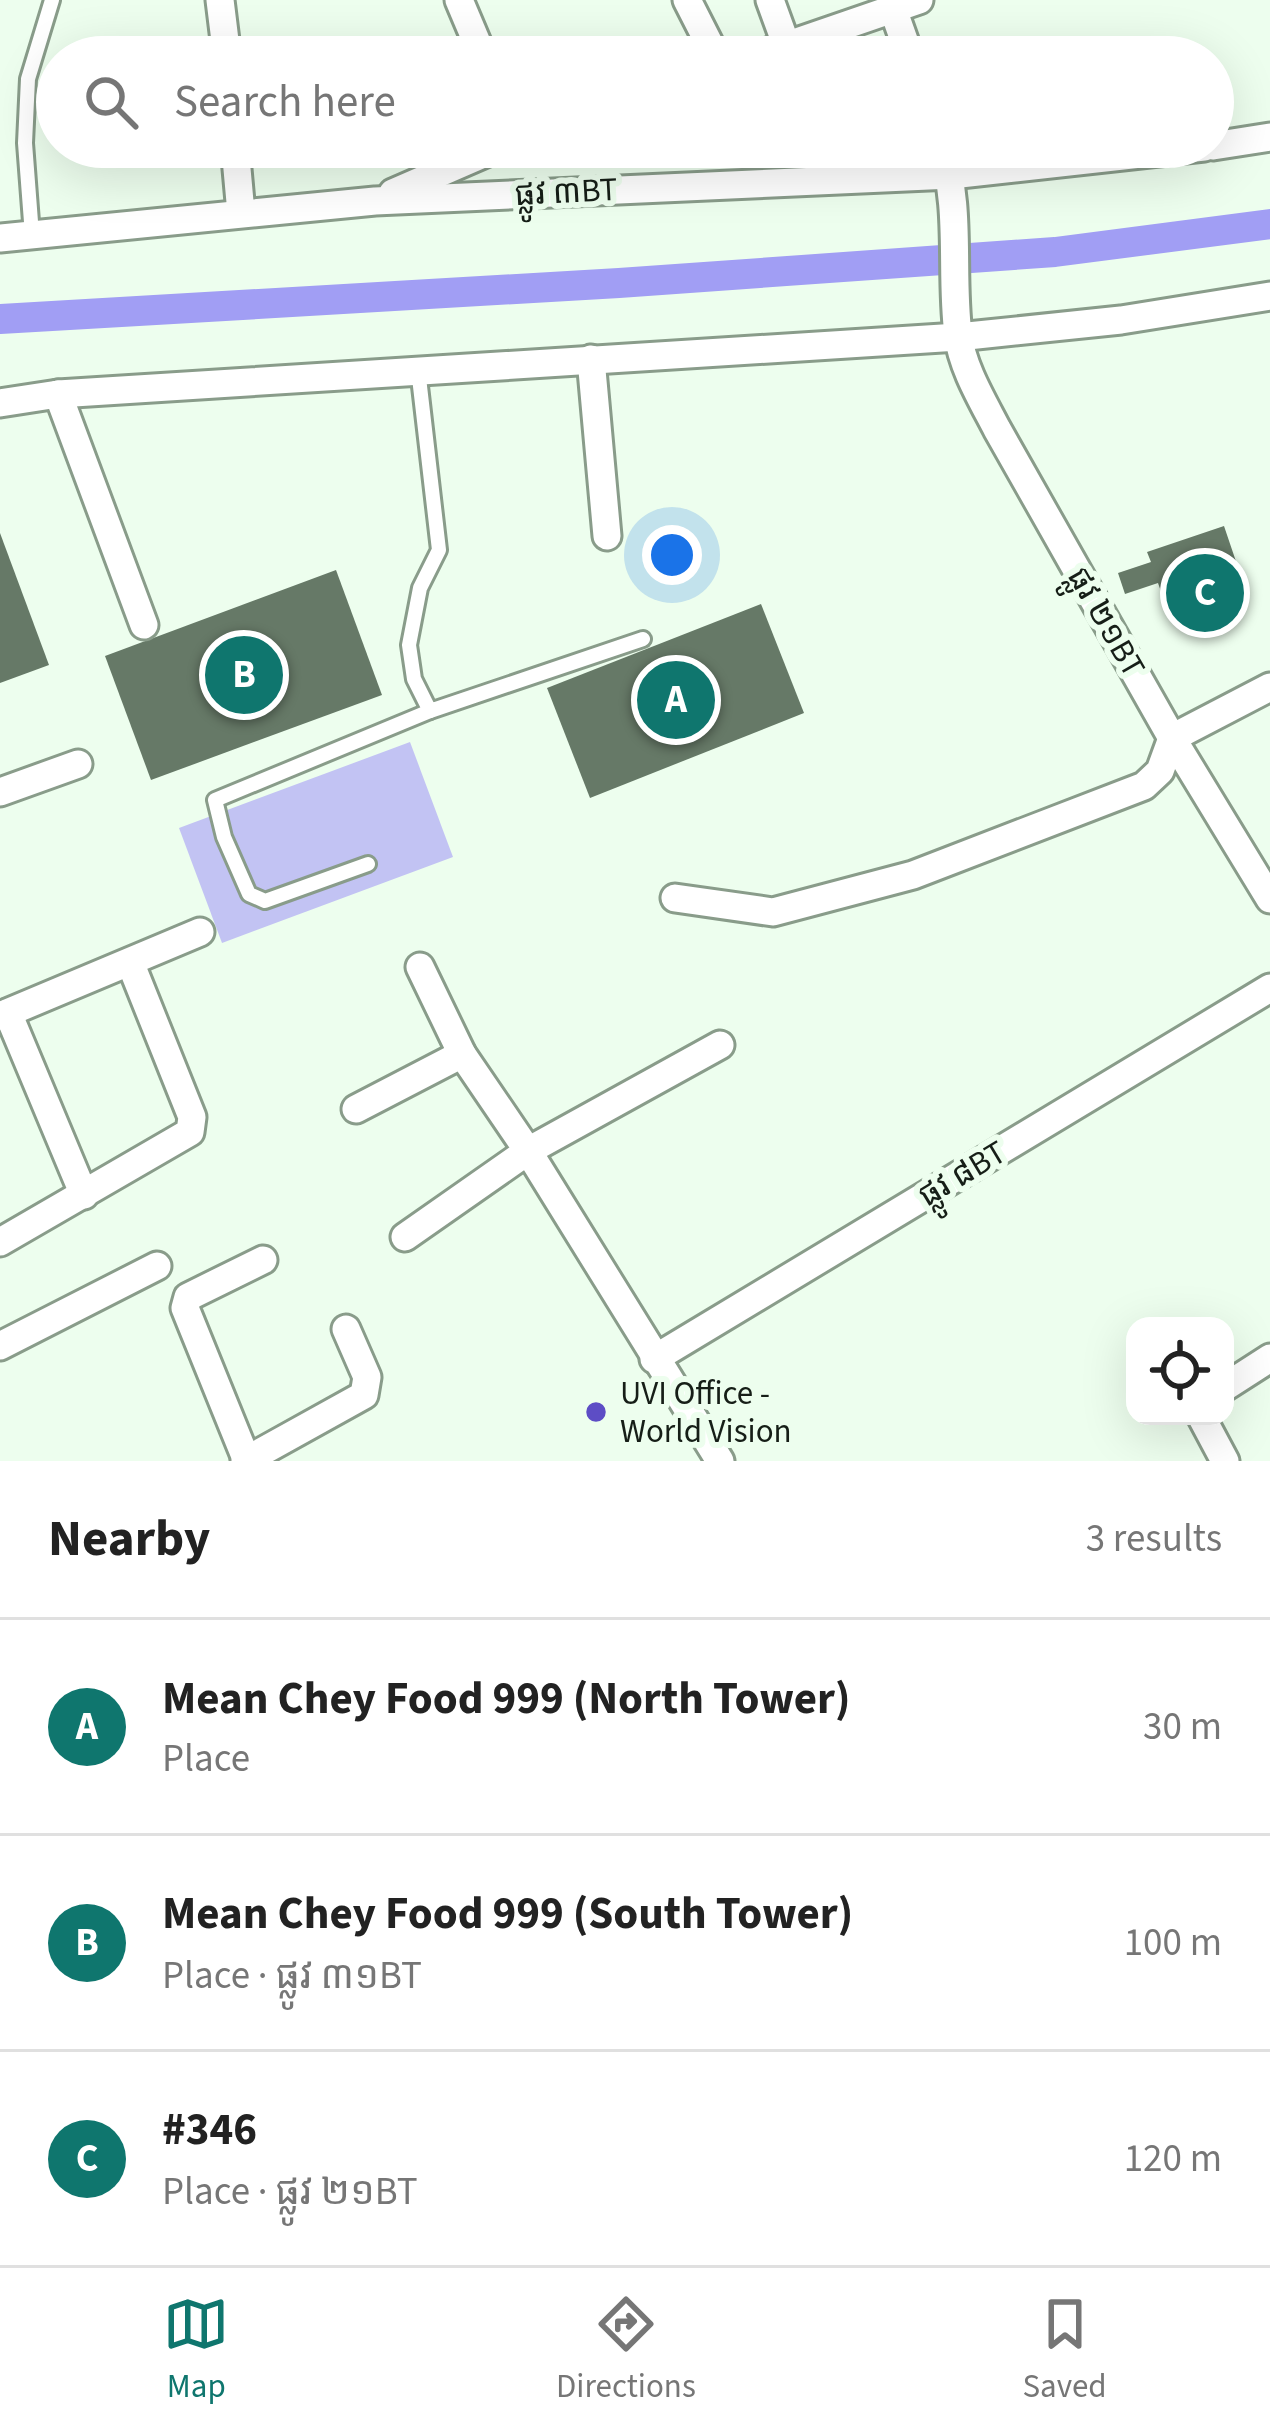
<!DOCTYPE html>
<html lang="en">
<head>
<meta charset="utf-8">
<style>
  body { margin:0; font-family:"Source Sans 3","Noto Sans Khmer",sans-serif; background:#f2f2f2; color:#222 }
  .controls { position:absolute; right:36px; bottom:36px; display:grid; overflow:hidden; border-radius:24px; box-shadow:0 12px 48px #0002 }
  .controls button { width:108px; height:108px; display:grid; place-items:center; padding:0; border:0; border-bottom:3px solid #e0e0e0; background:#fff; color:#222; font:60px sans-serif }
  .you { position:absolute; left:672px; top:555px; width:42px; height:42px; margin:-30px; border:9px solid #fff; border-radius:50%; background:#1a73e8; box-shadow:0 0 0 18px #1a73e833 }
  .badge { display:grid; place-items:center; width:78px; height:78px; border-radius:50%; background:#0f766e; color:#fff; font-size:39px; font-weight:700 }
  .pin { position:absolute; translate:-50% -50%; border:6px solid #fff; box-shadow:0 3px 12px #0006 }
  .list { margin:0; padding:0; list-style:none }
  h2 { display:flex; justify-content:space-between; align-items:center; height:156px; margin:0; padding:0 48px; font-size:51px }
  h2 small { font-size:39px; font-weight:400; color:#767676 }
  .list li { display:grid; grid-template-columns:78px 1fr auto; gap:36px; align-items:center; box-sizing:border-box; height:216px; padding:0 48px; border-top:3px solid #e0e0e0 }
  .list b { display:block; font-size:45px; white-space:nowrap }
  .list p { margin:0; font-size:39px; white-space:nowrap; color:#767676 }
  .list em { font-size:39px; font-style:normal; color:#767676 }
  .icon { flex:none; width:66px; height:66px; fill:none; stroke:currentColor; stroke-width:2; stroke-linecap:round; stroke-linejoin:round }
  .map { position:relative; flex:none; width:1270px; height:1461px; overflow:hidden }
  .search { position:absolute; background:#fff; box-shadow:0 12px 48px #0002; left:36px; right:36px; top:36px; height:132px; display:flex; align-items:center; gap:30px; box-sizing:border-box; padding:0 42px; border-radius:66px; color:#767676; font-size:45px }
  .sheet { height:804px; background:#fff }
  nav { display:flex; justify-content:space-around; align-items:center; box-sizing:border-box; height:168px; border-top:3px solid #e0e0e0; background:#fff; font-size:33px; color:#767676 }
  nav a { display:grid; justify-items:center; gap:6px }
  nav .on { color:#0f766e }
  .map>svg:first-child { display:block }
  .green { fill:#c2c3f3 }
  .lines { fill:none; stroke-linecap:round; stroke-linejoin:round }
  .canal { stroke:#a19ef4; stroke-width:30 }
  .building { fill:#667967 }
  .lane-casing { stroke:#899c8a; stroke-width:20 }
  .street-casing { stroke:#899c8a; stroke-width:33 }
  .lane { stroke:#fff; stroke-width:14 }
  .street { stroke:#fff; stroke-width:27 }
  .poi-dot { fill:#5d4dc5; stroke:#edfeee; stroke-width:4.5 }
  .labels { text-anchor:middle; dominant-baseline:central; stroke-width:12; stroke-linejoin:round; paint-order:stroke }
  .street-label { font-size:33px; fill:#161e17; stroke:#edfeee }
  .poi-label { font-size:33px; fill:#161e17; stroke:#edfeee; text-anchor:start }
</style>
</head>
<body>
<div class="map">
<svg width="1270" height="1461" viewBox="0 0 1270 1461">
  <rect width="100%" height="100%" fill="#edfeee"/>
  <!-- green -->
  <polygon class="green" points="410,742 453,857 222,943 179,828"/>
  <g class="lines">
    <!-- canal -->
    <polyline class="canal" points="0,319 619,283 1055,252 1270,224"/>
  </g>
  <!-- building -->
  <g class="building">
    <polygon points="1224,526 1247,594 1171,620 1158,583 1125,594 1118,573 1151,562 1147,552"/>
    <polygon points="0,533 49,665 0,683"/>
    <polygon points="336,570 382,695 151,780 105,656"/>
    <polygon points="761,604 804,713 590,798 547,688"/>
  </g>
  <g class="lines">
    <defs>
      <g id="lane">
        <polyline points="32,235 25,143 28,79 52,0"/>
        <polyline points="418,369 439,550 420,588 409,645 414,679 430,711 643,639"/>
        <polyline points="368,864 265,901 249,894 224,837 215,800 430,711"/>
      </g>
      <g id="street">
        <polyline points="220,0 227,57"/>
        <polyline points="459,0 483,57"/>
        <polyline points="687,0 716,57"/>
        <polyline points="770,0 786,44"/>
        <polyline points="893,9 910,57"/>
        <polyline points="753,57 919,0"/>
        <polyline points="1213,146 1270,137"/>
        <polyline points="235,147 241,213"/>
        <path d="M941 147C962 206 950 272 958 334 962 367 982 400 997 429L1172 738 1270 899"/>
        <polyline points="393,193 499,147"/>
        <polyline points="0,238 375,201 951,175 1204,147"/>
        <polyline points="591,359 607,536"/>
        <polyline points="58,394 144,625"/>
        <polyline points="0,403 58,394 958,337 1121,320 1270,296"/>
        <polyline points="0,792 78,764"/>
        <polyline points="675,898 773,912 913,875 1144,786 1160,771 1172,738 1270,687"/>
        <polyline points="420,967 462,1054 528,1151 720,1461"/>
        <polyline points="8,1013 84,1195"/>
        <polyline points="0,1016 200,932"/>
        <polyline points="356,1109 462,1054"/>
        <polyline points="405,1237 528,1151 720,1045"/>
        <polyline points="0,1242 190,1132 192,1117 130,962"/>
        <polyline points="0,1346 157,1266"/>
        <polyline points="654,1359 1270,988"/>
        <polyline points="1225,1387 1270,1358"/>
        <polyline points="1201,1416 1225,1461"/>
        <polyline points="245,1461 364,1395 367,1377 346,1329"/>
        <polyline points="247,1461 185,1308 188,1297 263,1260"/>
      </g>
    </defs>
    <!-- lane casing -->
    <use href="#lane" class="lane-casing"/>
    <!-- street casing -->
    <use href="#street" class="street-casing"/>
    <!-- lane -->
    <use href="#lane" class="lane"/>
    <!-- street -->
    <use href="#street" class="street"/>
  </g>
  <!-- markers -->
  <circle class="poi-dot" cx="596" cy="1412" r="12"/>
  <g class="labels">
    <!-- street labels -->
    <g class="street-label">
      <text transform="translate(566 192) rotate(-3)">ផ្លូវ ៣BT</text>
      <text transform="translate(1106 622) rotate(60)">ផ្លូវ ២១BT</text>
      <text transform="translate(962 1174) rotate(-31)">ផ្លូវ ៨BT</text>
    </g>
    <!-- poi labels -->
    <g class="poi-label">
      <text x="620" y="1393">UVI Office -<tspan x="620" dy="38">World Vision</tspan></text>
    </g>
  </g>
</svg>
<div class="controls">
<button><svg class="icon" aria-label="locate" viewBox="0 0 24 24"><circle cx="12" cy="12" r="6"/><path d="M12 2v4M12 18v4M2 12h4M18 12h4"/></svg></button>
</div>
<div class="you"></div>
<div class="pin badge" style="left:676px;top:700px">A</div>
<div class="pin badge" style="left:244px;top:675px">B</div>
<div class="pin badge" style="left:1205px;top:593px">C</div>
<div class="search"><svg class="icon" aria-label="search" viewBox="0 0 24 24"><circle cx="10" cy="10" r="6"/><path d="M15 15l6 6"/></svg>Search here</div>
</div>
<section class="sheet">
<h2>Nearby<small>3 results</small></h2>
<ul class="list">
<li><span class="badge">A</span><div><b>Mean Chey Food 999 (North Tower)</b><p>Place</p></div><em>30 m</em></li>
<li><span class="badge">B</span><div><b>Mean Chey Food 999 (South Tower)</b><p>Place · ផ្លូវ ៣១BT</p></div><em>100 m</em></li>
<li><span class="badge">C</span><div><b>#346</b><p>Place · ផ្លូវ ២១BT</p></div><em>120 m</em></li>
</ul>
</section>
<nav>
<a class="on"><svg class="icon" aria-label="map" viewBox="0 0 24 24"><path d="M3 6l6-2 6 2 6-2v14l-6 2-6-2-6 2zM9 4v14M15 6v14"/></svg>Map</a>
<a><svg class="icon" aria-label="directions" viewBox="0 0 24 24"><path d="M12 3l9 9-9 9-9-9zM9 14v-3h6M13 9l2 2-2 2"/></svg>Directions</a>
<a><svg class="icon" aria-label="saved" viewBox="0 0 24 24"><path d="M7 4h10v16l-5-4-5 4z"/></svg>Saved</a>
</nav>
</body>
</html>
